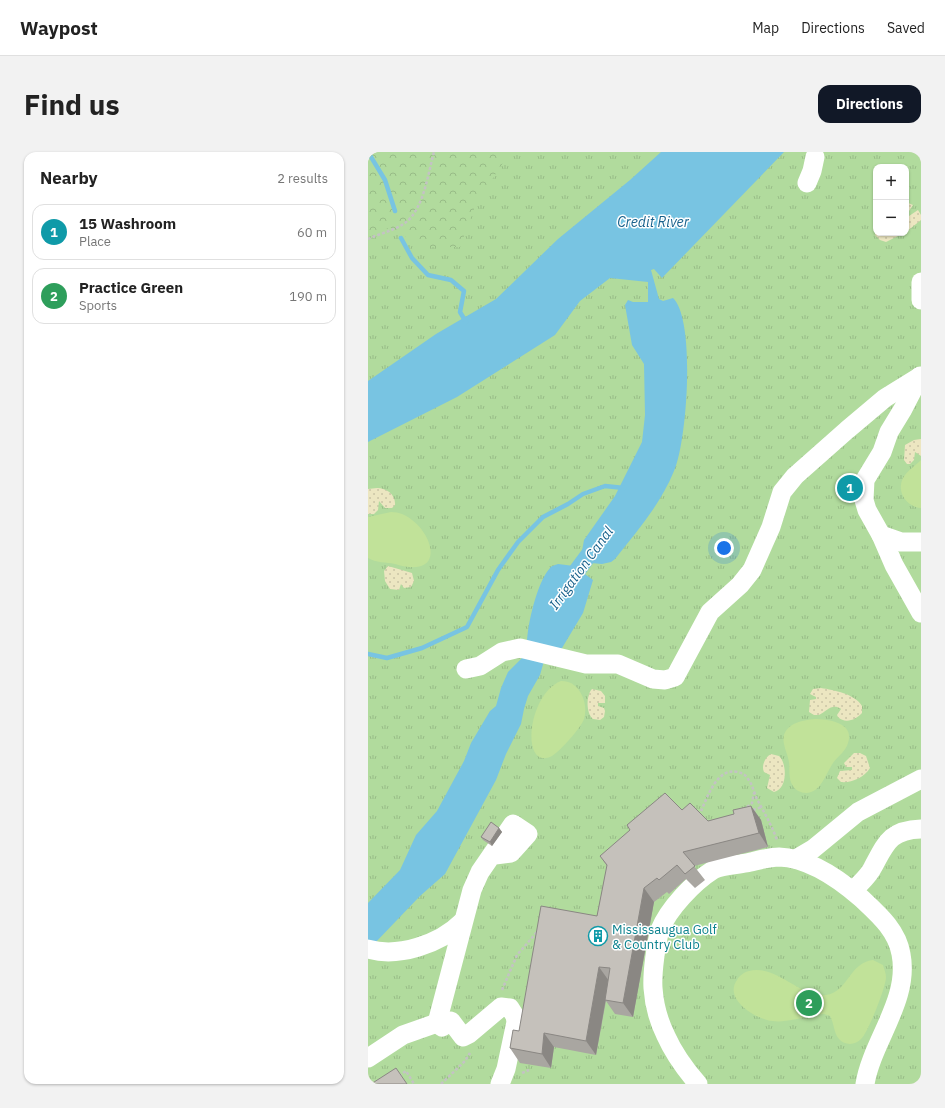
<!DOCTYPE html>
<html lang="en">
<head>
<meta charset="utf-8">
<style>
  body { margin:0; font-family:"IBM Plex Sans",sans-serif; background:#f2f2f2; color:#222 }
  .controls { position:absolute; right:12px; top:12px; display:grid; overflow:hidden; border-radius:8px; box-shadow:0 1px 3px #0004 }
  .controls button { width:36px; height:36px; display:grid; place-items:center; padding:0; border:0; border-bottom:1px solid #e0e0e0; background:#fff; color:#222; font:20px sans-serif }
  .you { position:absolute; left:356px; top:396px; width:14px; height:14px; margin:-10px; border:3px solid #fff; border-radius:50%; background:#1a73e8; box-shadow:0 0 0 6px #1a73e833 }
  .badge { display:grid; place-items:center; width:26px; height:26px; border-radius:50%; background:#111827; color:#fff; font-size:13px; font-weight:700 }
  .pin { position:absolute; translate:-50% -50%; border:2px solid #fff; box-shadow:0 1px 4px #0006 }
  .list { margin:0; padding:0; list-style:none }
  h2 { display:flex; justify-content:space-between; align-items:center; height:52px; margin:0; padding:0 16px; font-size:17px }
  h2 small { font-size:13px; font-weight:400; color:#767676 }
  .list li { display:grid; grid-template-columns:26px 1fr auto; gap:12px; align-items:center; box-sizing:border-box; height:56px; margin:0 8px 8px; padding:0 8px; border:1px solid #e0e0e0; border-radius:12px }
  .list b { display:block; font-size:15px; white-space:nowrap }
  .list p { margin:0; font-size:13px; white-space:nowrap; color:#767676 }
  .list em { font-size:13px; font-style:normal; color:#767676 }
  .map { position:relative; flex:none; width:553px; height:932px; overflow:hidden; border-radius:12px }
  header { display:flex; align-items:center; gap:24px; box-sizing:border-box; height:56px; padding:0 20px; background:#fff; border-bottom:1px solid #e0e0e0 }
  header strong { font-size:19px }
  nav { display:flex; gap:22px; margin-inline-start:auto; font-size:14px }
  .intro { display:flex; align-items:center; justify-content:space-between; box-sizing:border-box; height:96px; padding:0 24px }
  h1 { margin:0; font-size:28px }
  .button { padding:10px 18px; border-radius:12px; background:#111827; color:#fff; font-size:14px; font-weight:700 }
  main { display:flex; gap:24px; padding:0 24px }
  aside { flex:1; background:#fff; border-radius:12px; box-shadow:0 1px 3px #0004 }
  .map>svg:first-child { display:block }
  .grass { fill:url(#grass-tufts); fill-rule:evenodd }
  .forest { fill:url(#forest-crowns) }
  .sand { fill:url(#sand-dots) }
  .pitch { fill:#c1e299 }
  .water { fill:#78c4e2 }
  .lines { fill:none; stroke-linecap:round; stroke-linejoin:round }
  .stream { stroke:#78c4e2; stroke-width:4.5 }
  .canal { stroke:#78c4e2; stroke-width:17 }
  .path { stroke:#c3c3c3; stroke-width:2.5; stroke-dasharray:3 2; stroke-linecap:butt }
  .minor { stroke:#fff; stroke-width:19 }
  .wall { fill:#a9a6a1 }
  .shaded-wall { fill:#8a8783 }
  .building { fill:#c5c1bb; stroke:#8a8783 }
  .labels { text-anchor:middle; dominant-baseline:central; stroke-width:3; stroke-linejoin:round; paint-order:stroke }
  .culture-label { font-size:13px; fill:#0d838f; stroke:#fff; text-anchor:start }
  .water-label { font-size:14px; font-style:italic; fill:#19628c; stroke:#fff }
</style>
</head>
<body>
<header>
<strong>Waypost</strong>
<nav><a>Map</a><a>Directions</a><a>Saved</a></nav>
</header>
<div class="intro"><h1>Find us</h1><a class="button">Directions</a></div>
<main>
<aside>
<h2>Nearby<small>2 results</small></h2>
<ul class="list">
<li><span class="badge" style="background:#0f9aa8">1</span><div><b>15 Washroom</b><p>Place</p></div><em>60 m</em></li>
<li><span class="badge" style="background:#2e9e5b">2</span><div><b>Practice Green</b><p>Sports</p></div><em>190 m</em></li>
</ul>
</aside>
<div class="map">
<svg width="553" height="932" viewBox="0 0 553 932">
  <defs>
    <pattern id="grass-tufts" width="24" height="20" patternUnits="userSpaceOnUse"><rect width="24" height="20" fill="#b1db9d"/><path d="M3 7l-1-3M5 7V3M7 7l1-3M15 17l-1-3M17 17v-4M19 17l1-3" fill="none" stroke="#98bc87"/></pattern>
    <pattern id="forest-crowns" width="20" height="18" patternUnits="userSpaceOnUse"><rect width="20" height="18" fill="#b1db9d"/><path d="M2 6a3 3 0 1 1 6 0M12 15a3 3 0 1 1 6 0" fill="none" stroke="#98bc87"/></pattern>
    <pattern id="sand-dots" width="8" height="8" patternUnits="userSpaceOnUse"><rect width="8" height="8" fill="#ece6c1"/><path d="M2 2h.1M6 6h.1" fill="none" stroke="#cac5a6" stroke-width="1.8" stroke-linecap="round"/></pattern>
  </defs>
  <rect width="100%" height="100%" fill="#eae4dc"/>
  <!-- grass -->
  <path class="grass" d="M0 0H553V932H0ZM508 15H538V81H508Z"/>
  <!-- forest -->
  <polygon class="forest" points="0,0 142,0 108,52 92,95 55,95 22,75 0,85"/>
  <!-- sand -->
  <g class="sand">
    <polygon points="538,50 545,53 539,62 541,64 550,58 553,63 553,68 538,80"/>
    <polygon points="508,78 508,81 536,81 518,90 512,88 507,83"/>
    <polygon points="553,287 553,304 547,300 546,308 542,312 539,312 536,308 537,293 546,288"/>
    <path d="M9 336C19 336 28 343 27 353L24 356H17L11 349 10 358 6 362H0V337Z"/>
    <polygon points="20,414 44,421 46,429 43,435 36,436 33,432 31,438 22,437 17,429 16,419"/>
    <path d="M453 536C466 538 487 542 494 554V561C488 568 477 572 470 565L469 563 473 557C464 551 459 559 451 563H446L441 560 442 548 448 547V545L442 542 445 537Z"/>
    <path d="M224 537 233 539 237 544V551H230V554L236 556 237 559 236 565 232 568 225 567C218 561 218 543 224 537Z"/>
    <path d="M486 601H492L498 604 502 616C496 626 483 631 473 630L469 626 472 619 484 618V615H478L476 611Z"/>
    <path d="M403 602 411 604C419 611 420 637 406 640L399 636 402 623 396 620C393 614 397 605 403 602Z"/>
  </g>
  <!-- pitch -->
  <g class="pitch">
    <path d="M553 308V356C539 355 528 340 535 326 539 319 547 314 553 308Z"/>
    <path d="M23 360C59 360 89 431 27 412 18 410 8 411 0 406V365Z"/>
    <path d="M193 529C211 528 221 551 216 567 213 576 192 599 184 604 152 620 159 542 193 529Z"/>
    <path d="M447 567C461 567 487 571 480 591 478 599 470 604 465 611 458 621 453 641 438 641 433 641 427 638 425 634 420 627 422 617 421 610 420 604 417 598 416 592 412 573 433 568 447 567Z"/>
    <path d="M505 808 515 813C516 817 518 821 518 825 518 835 500 881 493 887 488 893 477 894 471 887 466 882 466 871 462 864L456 862C438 863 417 873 399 868 384 864 356 846 369 828 371 824 376 820 381 819 409 812 432 846 458 843 480 840 481 811 505 808Z"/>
  </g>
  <!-- water -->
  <g class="water">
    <path d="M293 0H416L294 126 286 117 283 118 291 147 295 149 305 146C328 168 319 290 306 319 292 353 270 378 247 407L243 410 234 412 223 411 216 406 214 399 216 388 247 344 274 290 277 263 276 212 264 193 257 153 260 148 265 150H280V130L242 126 212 149 187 183 89 245 0 290V229L68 182 128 147 190 87 262 28Z"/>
    <path d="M190 412 206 414 225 428 215 461 194 496 189 500 159 492C159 474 169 430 182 416 183 414 187 413 190 412Z"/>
    <polygon points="158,502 176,509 172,523 160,544 156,557 153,572 138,602 128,628 77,722 52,744 6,792 0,790 0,751 32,718 48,683 69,659 96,609 103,591 122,559 128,554 133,536 140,520"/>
  </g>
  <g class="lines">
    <!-- stream -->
    <g class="stream">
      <polyline points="0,0 17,28 27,59"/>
      <polyline points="33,86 44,106 60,123 83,128 96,139 92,160 98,170"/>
      <polyline points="0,502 19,506 54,496 99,475 130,418 150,390 175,365 200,352 215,342 237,334 256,336"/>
    </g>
    <!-- canal -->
    <polyline class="canal" points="197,435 231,389"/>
    <!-- path -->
    <g class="path">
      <path d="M0 87C11 82 27 78 37 71 56 57 60 21 66 0"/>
      <polyline points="379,655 384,651 386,641"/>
      <polyline points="385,658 394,655"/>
      <path d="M333 659C340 644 349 615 370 620 374 621 378 623 380 627 385 633 386 642 390 649 397 662 404 674 409 688"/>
      <polyline points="134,838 149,803 169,780"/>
      <polyline points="154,921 161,918"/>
      <polyline points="31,924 38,919 46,932"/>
      <polyline points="73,932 97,909 102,901"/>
    </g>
    <!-- minor -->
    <g class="minor">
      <polyline points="439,31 444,19 447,5"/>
      <polyline points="553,130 553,148"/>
      <polyline points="552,224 535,257 521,280 514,300 497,328 496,348 499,358 513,383 533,390 553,390"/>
      <polyline points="513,383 526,413 553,461"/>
      <polyline points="98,517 112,514 134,500 152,496 218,512 250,512 285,527 297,528 307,525 342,460 372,433 384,418 403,375 414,340 427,324 479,278 517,246 551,225"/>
      <polyline points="127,703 143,701 160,682 145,672 112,720 104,738 69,871 74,875 83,869 95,885 101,882 133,855 142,856 147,864 148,870 138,917 132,932"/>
      <polyline points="428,707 445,697 490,660 553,627"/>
      <path d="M485 739C491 732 501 724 505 715 518 691 522 678 553 677"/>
      <path d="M0 797C30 806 72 792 94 770"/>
      <polyline points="0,906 35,883 69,871"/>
      <path d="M330 932C317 917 306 902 298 884 291 870 286 851 285 836 284 821 288 792 292 778 300 757 326 730 345 718 353 713 368 713 378 711 388 709 401 705 411 705 441 706 471 727 493 746 510 762 529 778 533 802 542 848 504 889 497 932"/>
    </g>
  </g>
  <!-- wall -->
  <g class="wall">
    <polygon points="485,328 487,343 479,344 476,340"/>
    <polygon points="383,654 393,668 400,695 326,714 337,728 327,736 318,727 301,742 299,740 286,750 265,865 247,862 238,849 228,903 186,895 183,916 152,911 142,896 151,879 229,764 239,714 232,704 314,658 340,669 366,662"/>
    <polygon points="131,676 134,680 124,694 115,688 113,685"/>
  </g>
  <!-- shaded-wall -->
  <g class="shaded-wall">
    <polygon points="482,324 485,328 487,343 484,339"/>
    <polygon points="383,654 393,668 400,695 391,681"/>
    <polygon points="131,676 134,680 124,694 122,690"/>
    <polygon points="276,736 286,750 265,865 255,851"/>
    <polygon points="231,815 241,829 228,903 218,889"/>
    <polygon points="176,881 186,895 183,916 174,902"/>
  </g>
  <!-- building -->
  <g class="building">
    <polygon points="482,324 484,339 476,340 474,326"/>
    <polygon points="297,641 314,658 322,651 340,669 366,662 365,658 383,654 391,681 315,700 327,714 317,722 309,713 291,728 289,726 276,736 255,851 237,848 242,816 231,815 218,889 176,881 174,902 142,896 145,878 151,879 173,754 229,764 239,713 232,704 262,678 259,673"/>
    <polygon points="123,670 131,676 122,690 113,685"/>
    <polygon points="28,916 39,932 3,932"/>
  </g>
  <!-- icons -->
  <defs>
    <symbol id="building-ring" viewBox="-11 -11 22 22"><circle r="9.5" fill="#fff" stroke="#0f9aa8" stroke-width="1.5"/><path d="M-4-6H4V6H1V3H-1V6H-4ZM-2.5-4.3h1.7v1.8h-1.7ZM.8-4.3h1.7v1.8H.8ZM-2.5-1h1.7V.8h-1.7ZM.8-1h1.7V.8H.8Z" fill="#0f9aa8"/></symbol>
  </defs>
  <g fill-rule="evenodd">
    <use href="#building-ring" x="219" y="773" width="22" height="22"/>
  </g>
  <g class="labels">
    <!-- culture labels -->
    <g class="culture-label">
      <text x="244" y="777">Mississaugua Golf<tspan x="244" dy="15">&amp; Country Club</tspan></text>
    </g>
    <!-- water labels -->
    <g class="water-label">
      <text x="285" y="70">Credit River</text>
      <text transform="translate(213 416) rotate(-54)">Irrigation Canal</text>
    </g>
  </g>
</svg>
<div class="controls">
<button>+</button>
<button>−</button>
</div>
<div class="you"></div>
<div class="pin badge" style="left:482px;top:336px;background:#0f9aa8">1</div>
<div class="pin badge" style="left:441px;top:851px;background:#2e9e5b">2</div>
</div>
</main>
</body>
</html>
